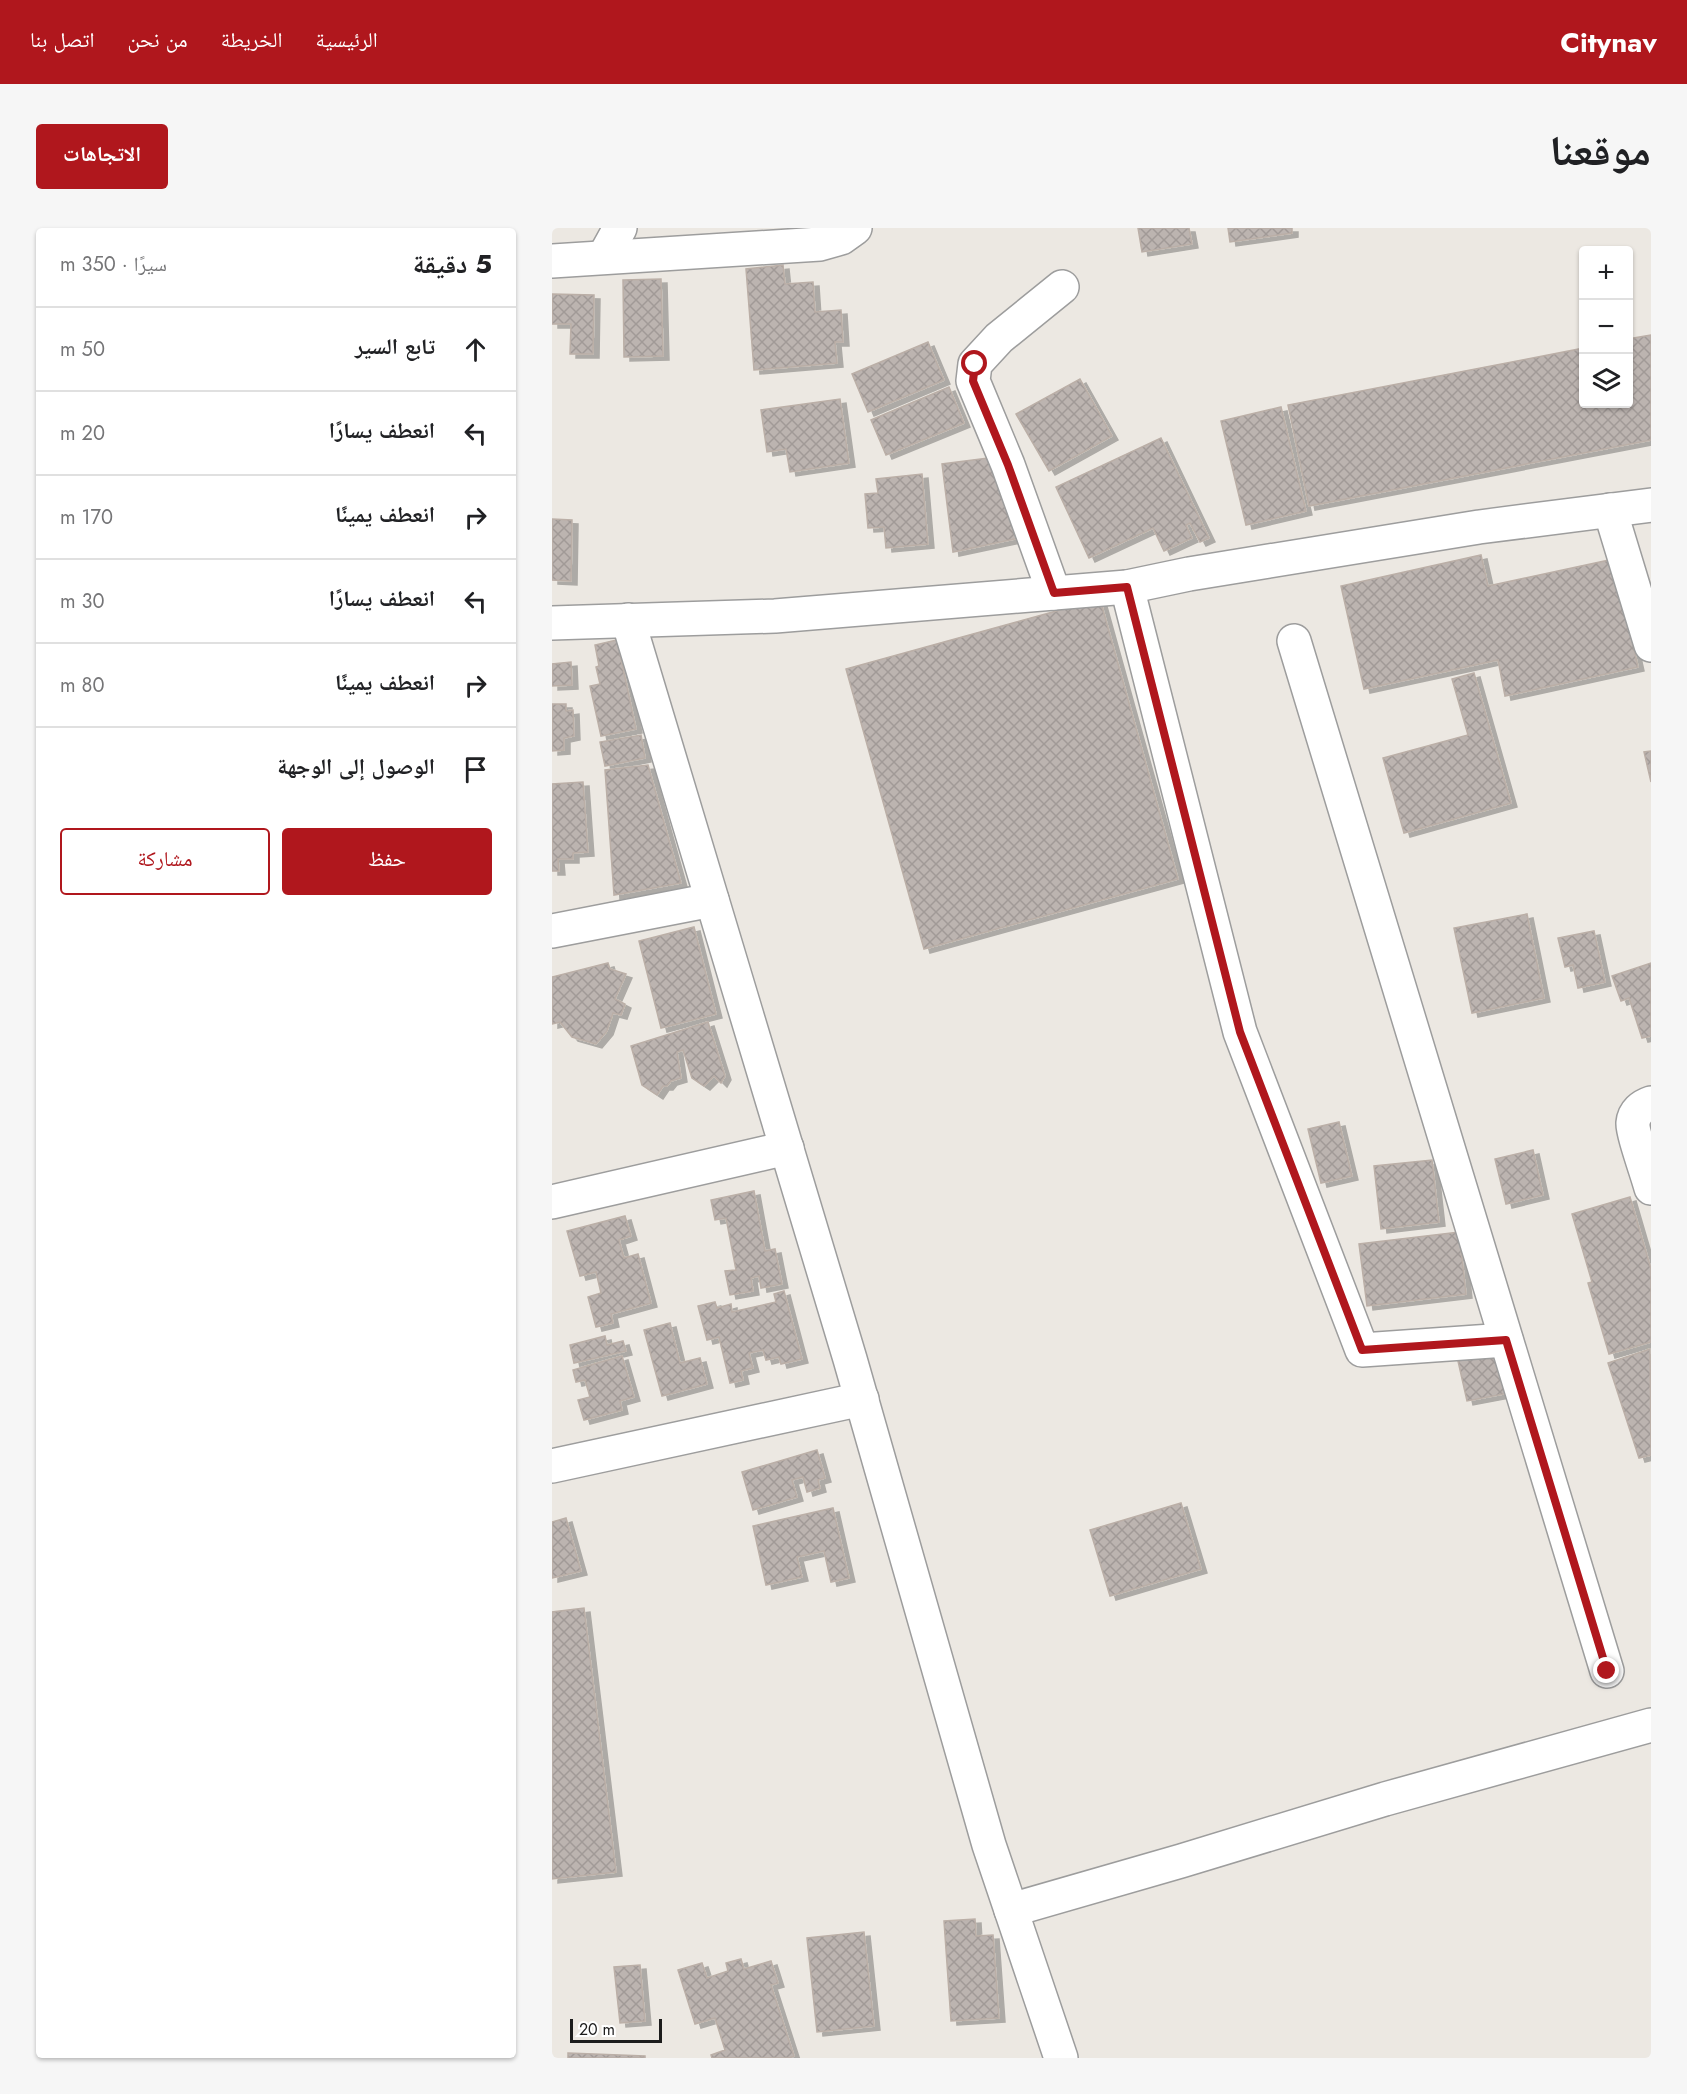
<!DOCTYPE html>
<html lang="ar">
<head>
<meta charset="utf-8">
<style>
  body { margin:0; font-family:Jost,"Noto Naskh Arabic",sans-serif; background:#f6f6f6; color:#202124; direction:rtl }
  .controls { position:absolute; right:18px; top:18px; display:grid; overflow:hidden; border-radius:6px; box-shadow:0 2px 4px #0004 }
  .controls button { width:54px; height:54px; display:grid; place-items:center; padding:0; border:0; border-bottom:2px solid #e0e0e0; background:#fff; color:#202124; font:30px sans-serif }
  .scale { position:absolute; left:18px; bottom:15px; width:92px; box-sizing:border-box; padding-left:6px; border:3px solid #1c1c1c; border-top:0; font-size:16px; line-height:21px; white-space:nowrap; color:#1c1c1c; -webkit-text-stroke:4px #fff; paint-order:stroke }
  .stop { position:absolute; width:18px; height:18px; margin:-14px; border:4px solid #b0171d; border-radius:50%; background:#fff }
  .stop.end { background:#b0171d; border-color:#fff; box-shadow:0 2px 6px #0008 }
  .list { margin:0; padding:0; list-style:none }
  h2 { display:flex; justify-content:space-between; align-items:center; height:78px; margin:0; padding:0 24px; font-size:26px }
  h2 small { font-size:20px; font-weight:400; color:#757577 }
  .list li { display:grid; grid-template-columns:39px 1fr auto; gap:18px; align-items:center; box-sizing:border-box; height:84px; padding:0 24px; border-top:2px solid #e0e0e0 }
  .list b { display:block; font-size:22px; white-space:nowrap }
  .list em { font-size:20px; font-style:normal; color:#757577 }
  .actions { display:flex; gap:12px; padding:18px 24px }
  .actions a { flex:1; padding:14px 0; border:2px solid #b0171d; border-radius:6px; text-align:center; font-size:21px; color:#b0171d }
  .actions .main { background:#b0171d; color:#fff }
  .icon { flex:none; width:33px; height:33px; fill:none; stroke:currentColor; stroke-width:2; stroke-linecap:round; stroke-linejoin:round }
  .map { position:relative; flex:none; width:1099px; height:1830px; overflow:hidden; direction:ltr; border-radius:6px }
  header { display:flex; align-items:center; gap:36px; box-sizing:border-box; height:84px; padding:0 30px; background:#b0171d; color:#fff }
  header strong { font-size:28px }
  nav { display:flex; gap:33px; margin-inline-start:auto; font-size:21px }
  .intro { display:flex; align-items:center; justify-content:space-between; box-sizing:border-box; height:144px; padding:0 36px }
  h1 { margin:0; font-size:42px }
  .button { padding:15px 27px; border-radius:6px; background:#b0171d; color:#fff; font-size:21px; font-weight:700 }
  main { display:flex; gap:36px; padding:0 36px }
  aside { flex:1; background:#fff; border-radius:6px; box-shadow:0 2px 4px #0004 }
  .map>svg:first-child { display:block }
  .building { fill:url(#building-cross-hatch); stroke:#bbafa7; stroke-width:1.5; filter:url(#shadow) }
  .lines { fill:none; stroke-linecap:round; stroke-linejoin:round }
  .minor-casing { stroke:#9d9d9d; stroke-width:36 }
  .minor { stroke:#fff; stroke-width:33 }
  .route { stroke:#b0171d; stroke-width:8 }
</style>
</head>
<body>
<header>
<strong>Citynav</strong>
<nav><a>الرئيسية</a><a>الخريطة</a><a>من نحن</a><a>اتصل بنا</a></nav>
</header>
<div class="intro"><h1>موقعنا</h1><a class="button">الاتجاهات</a></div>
<main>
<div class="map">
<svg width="1099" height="1830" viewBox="0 0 1099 1830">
  <defs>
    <pattern id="building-cross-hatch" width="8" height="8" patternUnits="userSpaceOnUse" patternTransform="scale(1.5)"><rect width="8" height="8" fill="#bcb4b0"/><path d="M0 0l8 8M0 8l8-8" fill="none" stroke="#a19a97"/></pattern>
    <filter id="shadow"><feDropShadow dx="6" dy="4" stdDeviation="0" flood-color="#0004"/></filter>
  </defs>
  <rect width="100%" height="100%" fill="#ece8e2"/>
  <!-- building -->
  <g class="building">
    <polygon points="586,0 637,0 640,16 590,24"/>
    <polygon points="676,0 740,0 740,5 678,14"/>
    <polygon points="231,37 233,56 261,54 263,84 289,82 291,114 283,114 285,135 202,142 194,41"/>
    <polygon points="109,51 111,128 72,129 71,52"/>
    <polygon points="0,66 42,67 41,126 18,126 19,96 0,96"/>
    <polygon points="1099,107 1099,212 757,278 736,177 1032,120 1032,176 1076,176 1076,111"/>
    <polygon points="376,114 392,152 316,184 300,146"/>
    <polygon points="528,151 560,208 497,243 464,186"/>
    <polygon points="397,159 412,195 334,227 319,192"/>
    <polygon points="288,171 297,235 238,244 234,221 215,224 209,182"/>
    <polygon points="729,179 754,283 694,297 669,193"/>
    <polygon points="609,210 657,310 648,314 638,295 634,297 640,310 612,323 601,300 537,330 504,259"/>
    <polygon points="436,230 472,309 401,324 390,236"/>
    <polygon points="370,246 376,316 334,320 332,299 316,300 313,266 326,265 324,251"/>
    <polygon points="0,291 20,292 19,353 0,352"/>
    <polygon points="929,327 936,358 1062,331 1086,439 953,468 946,432 812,461 789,358"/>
    <polygon points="548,371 626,651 372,721 294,441"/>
    <polygon points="65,412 84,501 49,508 38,458 48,456 44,439 47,438 43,417"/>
    <polygon points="19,434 20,457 0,458 0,436"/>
    <polygon points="922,445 959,575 852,605 831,530 916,507 900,451"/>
    <polygon points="0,476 14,476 14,483 21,482 22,508 12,510 12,522 0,523"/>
    <polygon points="89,507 93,530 53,538 48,514"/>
    <polygon points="1099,523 1099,554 1092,524"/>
    <polygon points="96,537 129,655 62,667 53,542"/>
    <polygon points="31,554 36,624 21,625 21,631 6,631 7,643 0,643 0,556"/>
    <polygon points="975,686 992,770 920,785 902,700"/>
    <polygon points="142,699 164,786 109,800 87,713"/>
    <polygon points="1042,703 1053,754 1026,760 1021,737 1013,739 1006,710"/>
    <polygon points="56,735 58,741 74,746 63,771 73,776 69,787 61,785 55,803 44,816 20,809 8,794 0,796 0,749"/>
    <polygon points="1099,735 1099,808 1090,810 1077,770 1069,773 1060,748"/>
    <polygon points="156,794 173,848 169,855 162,848 152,858 140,850 131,822 125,824 129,850 119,853 115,858 111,858 105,867 90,857 79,818"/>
    <polygon points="787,894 800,948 769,955 756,901"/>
    <polygon points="981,922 991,967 954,976 943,931"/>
    <polygon points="880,932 887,994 829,1001 822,938"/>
    <polygon points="202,963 213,1023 223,1021 230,1056 209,1060 207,1048 199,1050 201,1063 178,1067 173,1043 184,1042 174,990 163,992 159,972"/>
    <polygon points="1078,969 1099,1041 1099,1114 1057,1126 1036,1055 1040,1054 1020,986"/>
    <polygon points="73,988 79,1008 67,1012 72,1030 86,1026 99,1075 59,1086 61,1095 44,1099 36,1069 49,1065 44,1044 28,1048 15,1003"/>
    <polygon points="907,1004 914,1066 815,1078 807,1016"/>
    <polygon points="232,1063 250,1131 229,1136 227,1129 214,1132 211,1122 197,1125 201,1140 189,1143 191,1152 178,1155 167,1109 155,1112 146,1078 163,1074 165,1080 179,1076 180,1084 224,1074 222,1066"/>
    <polygon points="118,1095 128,1135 148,1130 155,1156 110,1168 92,1102"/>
    <polygon points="53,1108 55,1117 71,1113 74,1123 22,1135 18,1117"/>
    <polygon points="1098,1121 1099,1227 1087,1230 1056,1135"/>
    <polygon points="948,1124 957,1165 915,1173 906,1133"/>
    <polygon points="70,1128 82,1169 68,1173 70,1182 32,1192 26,1172 38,1169 33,1152 24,1154 21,1142"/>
    <polygon points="265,1222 273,1250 266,1252 268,1260 255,1264 251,1249 240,1252 245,1269 201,1282 190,1244"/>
    <polygon points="629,1275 649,1341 558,1368 538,1302"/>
    <polygon points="281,1280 297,1350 279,1354 272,1323 245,1329 250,1349 214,1357 201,1298"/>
    <polygon points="14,1290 29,1343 0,1350 0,1294"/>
    <polygon points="32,1380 64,1644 0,1651 0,1384"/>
    <polygon points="423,1691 424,1708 441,1707 447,1790 399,1793 392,1693"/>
    <polygon points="312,1704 322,1798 265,1804 255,1710"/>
    <polygon points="189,1731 192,1741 219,1733 226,1755 219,1757 242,1828 237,1830 160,1830 159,1827 173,1822 163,1790 143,1796 126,1742 150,1735 155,1750 176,1743 174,1735"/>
    <polygon points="88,1737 93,1793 68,1795 62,1739"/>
    <polygon points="16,1825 93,1828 93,1830 16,1830"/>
  </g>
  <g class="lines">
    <defs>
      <g id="minor">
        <polyline points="52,29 68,0"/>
        <polyline points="0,33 268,16 289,10 303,0"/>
        <polyline points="1058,282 1099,417"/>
        <polyline points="575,359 688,804 810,1122 954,1112"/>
        <polyline points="502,365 456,237 421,153 423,136 447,110 510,59"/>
        <polyline points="76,392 298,1131 437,1617 509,1830"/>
        <polyline points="0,395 223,388 575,359 637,346 927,299 1099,277"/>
        <polyline points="742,413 1055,1443"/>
        <polyline points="0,703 160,672"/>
        <path d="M1099 875C1090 878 1082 884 1081 895 1080 904 1096 948 1099 960"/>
        <polyline points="0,974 235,920"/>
        <polyline points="0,1238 310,1171"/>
        <polyline points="459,1682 629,1633 833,1571 1099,1497"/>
      </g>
    </defs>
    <!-- minor casing -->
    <use href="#minor" class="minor-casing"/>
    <!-- minor -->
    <use href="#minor" class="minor"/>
  </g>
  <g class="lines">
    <!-- route -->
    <polyline class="route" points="423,136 421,153 456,237 502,365 575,359 688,804 810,1122 954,1112 1055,1443"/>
  </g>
</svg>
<div class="controls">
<button>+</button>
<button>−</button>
<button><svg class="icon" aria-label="layers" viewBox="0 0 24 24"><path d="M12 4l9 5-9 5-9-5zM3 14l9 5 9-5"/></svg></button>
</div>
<div class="scale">20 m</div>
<div class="stop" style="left:423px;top:136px"></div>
<div class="stop end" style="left:1055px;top:1443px"></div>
</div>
<aside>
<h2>5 دقيقة<small>سيرًا · 350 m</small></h2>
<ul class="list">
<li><svg class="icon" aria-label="ahead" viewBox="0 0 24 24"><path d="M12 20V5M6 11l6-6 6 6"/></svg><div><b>تابع السير</b></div><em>50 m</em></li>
<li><svg class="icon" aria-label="left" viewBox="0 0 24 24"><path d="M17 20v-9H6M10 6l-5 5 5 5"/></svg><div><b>انعطف يسارًا</b></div><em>20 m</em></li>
<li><svg class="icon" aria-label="right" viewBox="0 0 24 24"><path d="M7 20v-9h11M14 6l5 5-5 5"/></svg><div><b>انعطف يمينًا</b></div><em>170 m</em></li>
<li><svg class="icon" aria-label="left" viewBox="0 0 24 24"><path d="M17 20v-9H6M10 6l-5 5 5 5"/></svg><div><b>انعطف يسارًا</b></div><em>30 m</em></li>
<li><svg class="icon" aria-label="right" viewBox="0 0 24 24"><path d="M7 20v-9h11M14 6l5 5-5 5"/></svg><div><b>انعطف يمينًا</b></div><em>80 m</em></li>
<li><svg class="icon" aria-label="arrive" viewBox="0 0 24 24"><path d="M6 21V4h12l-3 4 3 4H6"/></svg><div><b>الوصول إلى الوجهة</b></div></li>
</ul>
<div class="actions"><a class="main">حفظ</a><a>مشاركة</a></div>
</aside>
</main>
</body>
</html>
